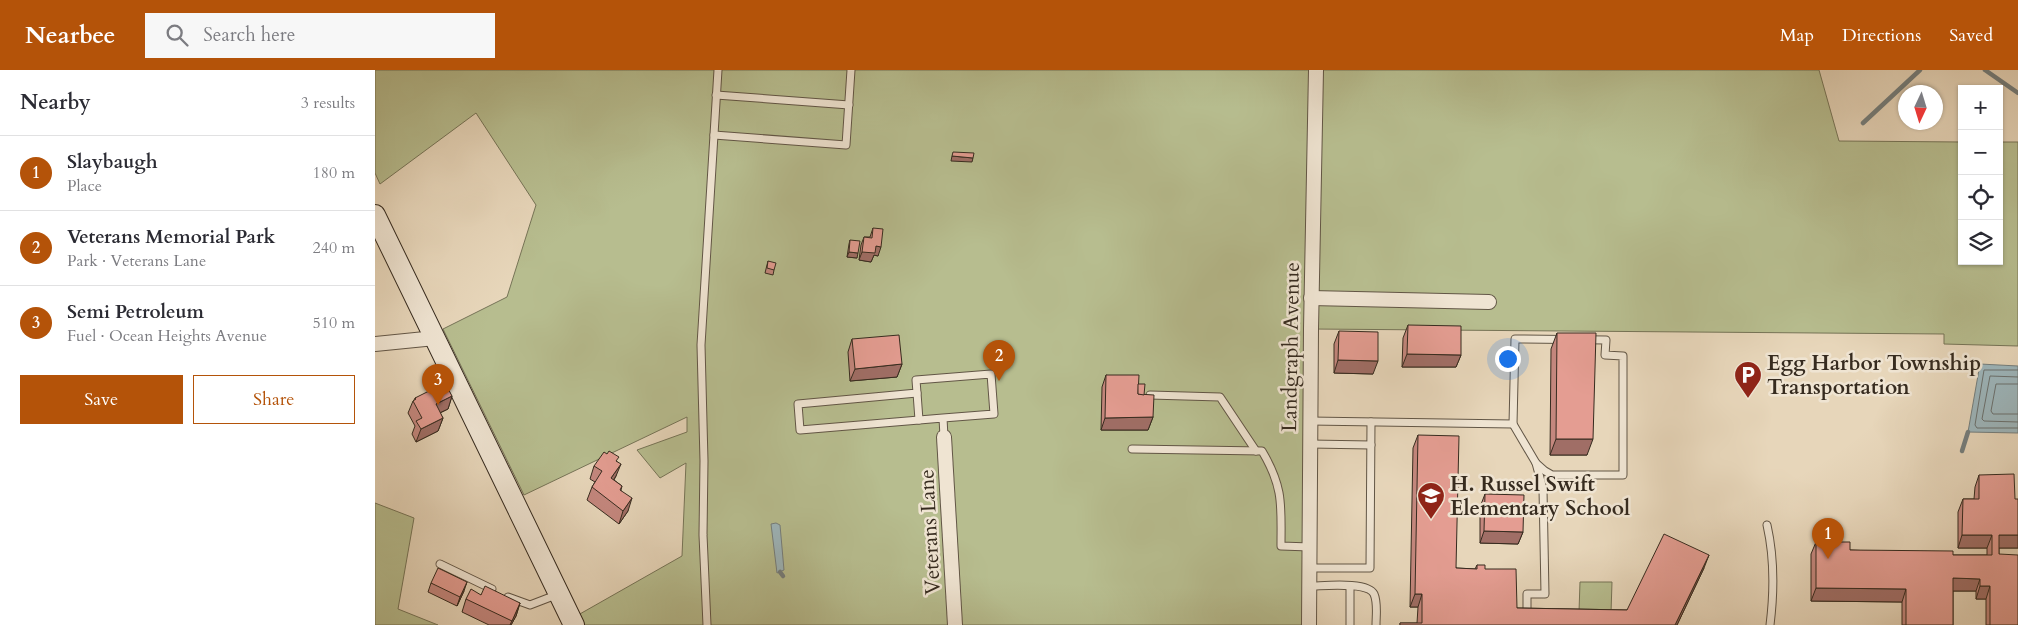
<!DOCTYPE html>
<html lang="en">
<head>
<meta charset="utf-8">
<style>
  body { margin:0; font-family:Cardo,serif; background:#f7f7f7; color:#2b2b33 }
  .controls { position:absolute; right:15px; top:15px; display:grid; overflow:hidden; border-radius:0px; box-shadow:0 1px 4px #0004 }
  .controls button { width:45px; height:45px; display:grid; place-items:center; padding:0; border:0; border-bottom:1px solid #e1e1e2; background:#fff; color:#2b2b33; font:25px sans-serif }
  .compass { position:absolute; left:1523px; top:15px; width:45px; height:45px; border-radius:50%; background:#fff; box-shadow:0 1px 4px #0004; rotate:184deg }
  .you { position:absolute; left:1132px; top:288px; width:18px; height:18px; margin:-12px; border:4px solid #fff; border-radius:50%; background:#1a73e8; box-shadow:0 0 0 8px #1a73e833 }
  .badge { display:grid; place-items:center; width:32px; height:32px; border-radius:50%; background:#b45309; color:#fff; font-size:16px; font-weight:700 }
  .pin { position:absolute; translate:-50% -41px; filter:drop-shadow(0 1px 2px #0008) }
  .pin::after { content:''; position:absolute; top:26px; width:18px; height:15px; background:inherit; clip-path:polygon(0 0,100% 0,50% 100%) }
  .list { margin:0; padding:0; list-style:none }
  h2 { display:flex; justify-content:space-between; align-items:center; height:65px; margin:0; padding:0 20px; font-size:21px }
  h2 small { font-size:16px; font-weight:400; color:#7c7c81 }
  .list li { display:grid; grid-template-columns:32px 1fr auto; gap:15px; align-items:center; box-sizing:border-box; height:75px; padding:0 20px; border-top:1px solid #e1e1e2 }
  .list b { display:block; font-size:19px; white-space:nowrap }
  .list p { margin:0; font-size:16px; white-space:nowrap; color:#7c7c81 }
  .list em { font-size:16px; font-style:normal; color:#7c7c81 }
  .actions { display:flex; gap:10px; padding:15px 20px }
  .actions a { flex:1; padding:11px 0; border:1px solid #b45309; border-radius:0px; text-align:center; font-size:18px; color:#b45309 }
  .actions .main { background:#b45309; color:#fff }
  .icon { flex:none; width:28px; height:28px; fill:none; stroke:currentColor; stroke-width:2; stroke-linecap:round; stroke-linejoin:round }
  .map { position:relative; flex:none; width:1643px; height:555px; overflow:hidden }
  header { display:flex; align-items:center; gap:30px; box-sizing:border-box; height:70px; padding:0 25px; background:#b45309; color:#fff }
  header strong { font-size:24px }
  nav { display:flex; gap:28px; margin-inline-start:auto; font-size:18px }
  .search { width:350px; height:45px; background:#f7f7f7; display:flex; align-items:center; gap:12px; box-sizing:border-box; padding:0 18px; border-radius:0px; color:#7c7c81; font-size:19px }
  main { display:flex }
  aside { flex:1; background:#fff }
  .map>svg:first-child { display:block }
  .green { fill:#b7bd8f; stroke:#767457 }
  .water { fill:#9db6bc; stroke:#747e7d }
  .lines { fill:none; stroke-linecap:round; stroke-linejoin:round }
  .shore { stroke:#6a706e; stroke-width:1 }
  .stream { stroke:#747e7d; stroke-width:4.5 }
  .lane-casing { stroke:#625646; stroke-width:9 }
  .street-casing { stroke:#625646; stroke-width:16 }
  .secondary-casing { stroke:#362b1f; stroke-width:22 }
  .lane { stroke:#efe4d2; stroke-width:7 }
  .street { stroke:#efe4d2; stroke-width:14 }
  .secondary { stroke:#efe4d2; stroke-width:20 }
  .wall { fill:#c4877e; stroke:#362b1f }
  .shaded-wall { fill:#a06e66; stroke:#362b1f }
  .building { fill:#e49d92; stroke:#362b1f }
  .labels { text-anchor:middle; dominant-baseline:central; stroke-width:5; stroke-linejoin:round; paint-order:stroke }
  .street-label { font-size:21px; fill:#362b1f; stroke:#efe4d2 }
  .poi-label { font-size:21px; font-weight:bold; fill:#362b1f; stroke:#efe4d2; text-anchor:start }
</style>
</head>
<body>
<header>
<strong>Nearbee</strong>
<div class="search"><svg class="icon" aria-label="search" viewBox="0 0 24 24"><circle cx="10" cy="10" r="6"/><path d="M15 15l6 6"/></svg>Search here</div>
<nav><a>Map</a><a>Directions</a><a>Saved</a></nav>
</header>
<main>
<aside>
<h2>Nearby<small>3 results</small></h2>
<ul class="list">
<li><span class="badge">1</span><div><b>Slaybaugh</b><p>Place</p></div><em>180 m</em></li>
<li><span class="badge">2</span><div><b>Veterans Memorial Park</b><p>Park · Veterans Lane</p></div><em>240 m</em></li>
<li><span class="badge">3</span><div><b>Semi Petroleum</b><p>Fuel · Ocean Heights Avenue</p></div><em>510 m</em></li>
</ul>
<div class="actions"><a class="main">Save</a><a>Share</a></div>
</aside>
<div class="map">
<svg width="1643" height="555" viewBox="0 0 1643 555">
  <rect width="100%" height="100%" fill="#e7d6ba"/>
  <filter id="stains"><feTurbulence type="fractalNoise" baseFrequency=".004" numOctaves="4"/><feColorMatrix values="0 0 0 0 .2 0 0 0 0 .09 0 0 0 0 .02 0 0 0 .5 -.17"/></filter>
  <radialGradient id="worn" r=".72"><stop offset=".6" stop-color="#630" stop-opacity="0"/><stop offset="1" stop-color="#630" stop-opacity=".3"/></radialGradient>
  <!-- green -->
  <g class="green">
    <polygon points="0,0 1444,0 1464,71 1587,72 1587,191 1624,191 1624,72 1643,72 1643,276 1569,274 1569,264 936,259 934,555 199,555 196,549 307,486 311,393 285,408 262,380 312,362 312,347 149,425 68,259 132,227 161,135 101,43 5,114 0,103"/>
    <polygon points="0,433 39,448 23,539 63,555 0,555"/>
    <polygon points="1205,512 1237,512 1236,543 1204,542"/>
  </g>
  <!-- water -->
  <g class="water">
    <polygon points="1605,294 1643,296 1643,363 1593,362"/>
    <polygon points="401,453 405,455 409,500 402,503 396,454"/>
  </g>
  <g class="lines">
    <!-- shore -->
    <g class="shore">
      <polyline points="1643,300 1609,300 1600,355 1602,358 1643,358"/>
      <polyline points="1643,307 1615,306 1607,349 1609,351 1643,352"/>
      <polyline points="1643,314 1621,314 1616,341 1618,344 1643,344"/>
    </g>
    <!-- stream -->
    <g class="stream">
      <polyline points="1610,0 1643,23"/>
      <polyline points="1488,53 1545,0"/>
      <polyline points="1587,381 1593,362"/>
      <polyline points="405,502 408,506"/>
    </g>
    <defs>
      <g id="lane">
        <polyline points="341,25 474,35"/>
        <polyline points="339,65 471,75 476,0"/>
        <polygon points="1140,269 1231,270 1230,285 1248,286 1248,405 1177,405 1170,401 1161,393 1138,354"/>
        <polyline points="542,323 544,350"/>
        <polyline points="775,325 845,327 881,381"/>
        <polyline points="568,348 425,360 423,334 542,323 541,310 616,304 619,344 568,348 569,367"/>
        <polyline points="935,351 1138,354"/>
        <polyline points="935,374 996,375"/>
        <path d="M757 379 887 381C909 418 906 436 906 476L935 477"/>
        <path d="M1392 455C1399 486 1399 523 1395 555"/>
        <polyline points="65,494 117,519"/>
        <polyline points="935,498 995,498 996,352"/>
        <path d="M935 516C948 516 993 511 999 524 1003 533 1001 545 1001 555"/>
        <polyline points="133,527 155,535 181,525"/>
        <polyline points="1152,546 1152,524 1170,524 1168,419 1161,393"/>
        <polyline points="332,555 328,465 329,391 326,275 343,0"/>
        <polyline points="975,555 975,516"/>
      </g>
      <g id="street">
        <polyline points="936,228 1114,232"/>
        <polyline points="0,274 60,268"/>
        <polyline points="569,367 580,555"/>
        <polyline points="934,555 936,259 941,0"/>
      </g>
      <polyline id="secondary" points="0,145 199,555"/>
    </defs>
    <!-- lane casing -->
    <use href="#lane" class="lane-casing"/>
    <!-- street casing -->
    <use href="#street" class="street-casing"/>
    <!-- secondary casing -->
    <use href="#secondary" class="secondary-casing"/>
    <!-- lane -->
    <use href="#lane" class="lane"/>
    <!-- street -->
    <use href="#street" class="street"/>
    <!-- secondary -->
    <use href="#secondary" class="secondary"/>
  </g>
  <!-- wall -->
  <g class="wall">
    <polygon points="498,158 503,186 499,185 496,192 484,190 486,175 489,167 495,167"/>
    <polygon points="475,170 482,188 472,187 474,174"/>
    <polygon points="393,191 399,200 398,205 390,203"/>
    <polygon points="1033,255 1086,285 1081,297 1027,297 1028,268"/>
    <polygon points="964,261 998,304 959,303 959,274"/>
    <polygon points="1182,263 1212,385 1175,385 1176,279"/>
    <polygon points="477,269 527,294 522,307 475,311 473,282"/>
    <polygon points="731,305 763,314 769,325 778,347 773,360 726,360 727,317"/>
    <polygon points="77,326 73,339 65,343 68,348 63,361 41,372 37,364 40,356 33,343 38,331 39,330 40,328"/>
    <polygon points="1043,365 1081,498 1100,499 1102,495 1110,499 1142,538 1252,540 1329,498 1302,555 1025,555 1025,553 1042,553 1043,537 1035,537 1038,378"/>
    <polygon points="242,391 241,406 239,410 247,416 246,420 253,441 244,454 212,430 217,417 220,412 215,409 219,396"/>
    <polygon points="1604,405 1640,429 1643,478 1624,478 1624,484 1643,555 1611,555 1611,529 1601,529 1601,521 1578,521 1578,555 1527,555 1527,532 1436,531 1436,484 1441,472 1475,480 1578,485 1612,485 1612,478 1583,478 1583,442 1588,429 1599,429 1600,417"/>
    <polygon points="1110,424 1148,462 1143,474 1105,473 1105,437"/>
    <polygon points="56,513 89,521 82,536 53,522"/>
    <polygon points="106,525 145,533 141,546 136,555 114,555 87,542 91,529"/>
  </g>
  <!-- shaded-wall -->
  <g class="shaded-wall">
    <polygon points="577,86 598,88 597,92 576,91"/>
    <polygon points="501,176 506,177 503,186 499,185 496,192 484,190 487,182"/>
    <polygon points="474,182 483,183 482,188 472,187"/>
    <polygon points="1032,284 1086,285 1081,297 1027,297"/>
    <polygon points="963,290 1003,291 998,304 959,303"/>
    <polygon points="527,294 522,307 475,311 480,299"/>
    <polygon points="77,326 73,339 56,347 61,334"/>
    <polygon points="778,347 773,360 726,360 730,348"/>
    <polygon points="68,348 63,361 41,372 46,359"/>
    <polygon points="1181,369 1218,369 1212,385 1175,385"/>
    <polygon points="246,394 241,406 231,421 236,408"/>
    <polygon points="257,428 253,441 244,454 248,441"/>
    <polygon points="1109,461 1148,462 1143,474 1105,473"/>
    <polygon points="1587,465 1617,465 1612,478 1583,478"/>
    <polygon points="1624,465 1643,465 1643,478 1619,478"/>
    <polygon points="1334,485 1329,498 1302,555 1300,555"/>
    <polygon points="1578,508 1605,509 1601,521 1574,521"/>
    <polygon points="92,512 89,521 82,536 85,527"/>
    <polygon points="1605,516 1615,516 1611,529 1601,529"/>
    <polygon points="1441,518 1531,519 1527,532 1436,531"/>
    <polygon points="1040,524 1047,524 1043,537 1035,537"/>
    <polygon points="145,533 141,546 136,555 135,555"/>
  </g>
  <!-- building -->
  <g class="building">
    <polygon points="578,82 599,83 598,88 577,86"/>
    <polygon points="498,158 508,159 506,177 501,176 500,183 487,182 489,167 497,168"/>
    <polygon points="475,170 485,171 483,183 474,182"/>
    <polygon points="393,191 401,193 399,200 392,198"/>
    <polygon points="1033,255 1086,256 1086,285 1032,284"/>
    <polygon points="964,261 1003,262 1003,291 963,290"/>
    <polygon points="1182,263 1221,263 1218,369 1181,369"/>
    <polygon points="524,265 527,294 480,299 477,269"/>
    <polygon points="731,305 764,305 763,324 779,325 778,347 730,348"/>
    <polygon points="70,313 77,326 61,334 68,348 46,359 41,351 47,348 38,331 41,329 40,328"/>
    <polygon points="763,314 770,314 769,325 763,324"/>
    <polygon points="1043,365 1084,366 1081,498 1102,499 1102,495 1110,495 1110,499 1141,499 1142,538 1252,540 1289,464 1334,485 1300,555 1025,555 1025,553 1047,553 1047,524 1040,524"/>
    <polygon points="234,381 244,387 241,391 246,394 236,408 247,416 245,420 257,428 248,441 217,417 227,401 219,396 229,382 232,384"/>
    <polygon points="1639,404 1640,429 1643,429 1643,465 1624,465 1624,484 1643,485 1643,555 1615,555 1615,516 1605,516 1605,509 1578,508 1578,555 1531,555 1531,519 1441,518 1441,472 1475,472 1475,480 1578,481 1578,485 1617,485 1617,465 1587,465 1588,429 1604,429 1604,405"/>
    <polygon points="1110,424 1149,425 1148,462 1109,461"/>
    <polygon points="63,498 92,512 85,527 56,513"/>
    <polygon points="110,516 145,533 137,551 91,529 96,519 106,525"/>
  </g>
  <!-- icons -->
  <defs>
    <symbol id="parking-pin" viewBox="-11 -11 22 30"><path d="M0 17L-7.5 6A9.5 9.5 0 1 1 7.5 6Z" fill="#8f2418" stroke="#efe4d2"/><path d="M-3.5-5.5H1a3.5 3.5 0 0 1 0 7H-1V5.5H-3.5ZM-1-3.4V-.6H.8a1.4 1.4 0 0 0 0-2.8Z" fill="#fff"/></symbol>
    <symbol id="school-pin" viewBox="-11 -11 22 30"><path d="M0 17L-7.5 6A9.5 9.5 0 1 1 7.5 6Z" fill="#8f2418" stroke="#efe4d2"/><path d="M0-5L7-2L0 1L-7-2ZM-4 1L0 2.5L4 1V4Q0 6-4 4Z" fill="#fff"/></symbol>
  </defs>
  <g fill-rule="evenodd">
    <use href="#parking-pin" x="1357" y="289" width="32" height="43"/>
    <use href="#school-pin" x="1040" y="410" width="32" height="43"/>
  </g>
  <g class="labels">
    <!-- street labels -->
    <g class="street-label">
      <text transform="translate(916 277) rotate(-89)">Landgraph Avenue</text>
      <text transform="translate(555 462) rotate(-93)">Veterans Lane</text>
    </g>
    <!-- poi labels -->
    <g class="poi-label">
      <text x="1392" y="293">Egg Harbor Township<tspan x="1392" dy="24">Transportation</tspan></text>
      <text x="1075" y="414">H. Russel Swift<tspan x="1075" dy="24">Elementary School</tspan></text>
    </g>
  </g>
  <rect width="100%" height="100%" filter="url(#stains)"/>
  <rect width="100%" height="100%" fill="url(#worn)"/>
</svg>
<div class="controls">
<button>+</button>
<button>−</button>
<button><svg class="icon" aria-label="locate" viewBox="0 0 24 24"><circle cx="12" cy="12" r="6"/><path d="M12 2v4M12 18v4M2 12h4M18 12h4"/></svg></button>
<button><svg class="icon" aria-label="layers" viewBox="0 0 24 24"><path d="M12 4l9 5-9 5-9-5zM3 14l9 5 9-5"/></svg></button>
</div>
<svg class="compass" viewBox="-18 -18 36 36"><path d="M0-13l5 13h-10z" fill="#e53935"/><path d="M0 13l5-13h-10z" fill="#7c7c81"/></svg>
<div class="you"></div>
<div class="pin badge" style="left:1453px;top:489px">1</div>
<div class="pin badge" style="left:624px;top:311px">2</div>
<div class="pin badge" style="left:63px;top:335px">3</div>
</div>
</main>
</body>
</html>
